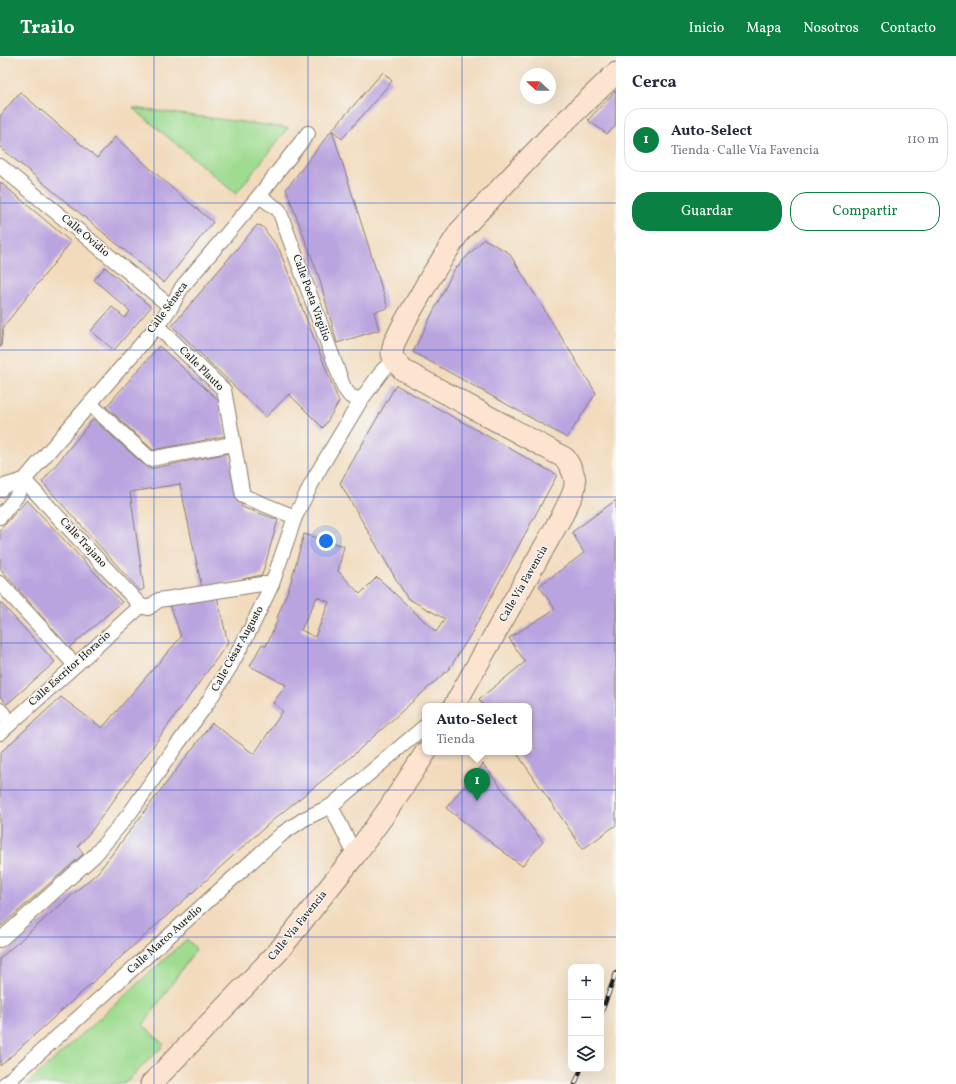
<!DOCTYPE html>
<html lang="es">
<head>
<meta charset="utf-8">
<style>
  body { margin:0; font-family:Vollkorn,serif; background:#f2f2f3; color:#1f2937 }
  .controls { position:absolute; right:12px; bottom:12px; display:grid; overflow:hidden; border-radius:8px; box-shadow:0 4px 16px #0002 }
  .controls button { width:36px; height:36px; display:grid; place-items:center; padding:0; border:0; border-bottom:1px solid #e0e1e3; background:#fff; color:#1f2937; font:20px sans-serif }
  .compass { position:absolute; left:520px; top:12px; width:36px; height:36px; border-radius:50%; background:#fff; box-shadow:0 4px 16px #0002; rotate:292deg }
  .you { position:absolute; left:326px; top:485px; width:14px; height:14px; margin:-10px; border:3px solid #fff; border-radius:50%; background:#1a73e8; box-shadow:0 0 0 6px #1a73e833 }
  .badge { display:grid; place-items:center; width:26px; height:26px; border-radius:50%; background:#0b8043; color:#fff; font-size:13px; font-weight:700 }
  .pin { position:absolute; translate:-50% -33px; filter:drop-shadow(0 1px 2px #0008) }
  .pin::after { content:''; position:absolute; top:21px; width:14px; height:12px; background:inherit; clip-path:polygon(0 0,100% 0,50% 100%) }
  .popup { position:absolute; left:422px; top:647px; width:110px; height:52px; box-sizing:border-box; display:grid; place-content:center; border-radius:8px; background:#fff; filter:drop-shadow(0 1px 3px #0005); font-size:13px; white-space:nowrap; color:#747a83 }
  .popup b { font-size:15px; color:#1f2937 }
  .popup::after { content:''; position:absolute; left:50%; top:100%; margin-left:-8px; border:8px solid transparent; border-top-color:#fff }
  .list { margin:0; padding:0; list-style:none }
  h2 { display:flex; justify-content:space-between; align-items:center; height:52px; margin:0; padding:0 16px; font-size:17px }
  h2 small { font-size:13px; font-weight:400; color:#747a83 }
  .list li { display:grid; grid-template-columns:26px 1fr auto; gap:12px; align-items:center; box-sizing:border-box; height:64px; margin:0 8px 8px; padding:0 8px; border:1px solid #e0e1e3; border-radius:16px }
  .list b { display:block; font-size:15px; white-space:nowrap }
  .list p { margin:0; font-size:13px; white-space:nowrap; color:#747a83 }
  .list em { font-size:13px; font-style:normal; color:#747a83 }
  .actions { display:flex; gap:8px; padding:12px 16px }
  .actions a { flex:1; padding:9px 0; border:1px solid #0b8043; border-radius:16px; text-align:center; font-size:14px; color:#0b8043 }
  .actions .main { background:#0b8043; color:#fff }
  .icon { flex:none; width:22px; height:22px; fill:none; stroke:currentColor; stroke-width:2; stroke-linecap:round; stroke-linejoin:round }
  .map { position:relative; flex:none; width:616px; height:1028px; overflow:hidden }
  header { display:flex; align-items:center; gap:24px; box-sizing:border-box; height:56px; padding:0 20px; background:#0b8043; color:#fff }
  header strong { font-size:19px }
  nav { display:flex; gap:22px; margin-inline-start:auto; font-size:14px }
  main { display:flex }
  aside { flex:1; background:#fff }
  .map>svg:first-child { display:block }
  .green { fill:#9fdc91; stroke:#5e7c56 }
  .building { fill:#baa4df; fill-rule:evenodd }
  .lines { fill:none; stroke-linecap:round; stroke-linejoin:round }
  .street-casing { stroke:#877c6c; stroke-width:16 }
  .secondary-casing { stroke:#877c6c; stroke-width:23 }
  .street { stroke:#fff; stroke-width:14 }
  .secondary { stroke:#fde4d1; stroke-width:21 }
  .rail-casing { stroke:#1c1c1c; stroke-width:4.5 }
  .rail { stroke:#f6f6f2; stroke-width:3; stroke-dasharray:9; stroke-linecap:butt }
  .grid { fill:none; stroke:#1d4ed8; stroke-width:1; stroke-opacity:0.55 }
  .labels { text-anchor:middle; dominant-baseline:central; stroke-width:3; stroke-linejoin:round; paint-order:stroke }
  .street-label { font-size:11px; fill:#1c1c1c; stroke:#f6f6f2 }
</style>
</head>
<body>
<header>
<strong>Trailo</strong>
<nav><a>Inicio</a><a>Mapa</a><a>Nosotros</a><a>Contacto</a></nav>
</header>
<main>
<div class="map">
<svg width="616" height="1028" viewBox="0 0 616 1028">
  <rect width="100%" height="100%" fill="#f6f6f2"/>
  <filter id="ink" filterUnits="userSpaceOnUse"><feTurbulence type="fractalNoise" baseFrequency=".025" numOctaves="2"/><feDisplacementMap in="SourceGraphic" scale="8" xChannelSelector="R" yChannelSelector="G"/><feConvolveMatrix kernelMatrix="1 2 1 2 8 2 1 2 1" color-interpolation-filters="sRGB"/></filter>
  <filter id="wash" filterUnits="userSpaceOnUse"><feTurbulence type="fractalNoise" baseFrequency=".012" numOctaves="4" result="noise"/><feDisplacementMap in="SourceGraphic" scale="16" xChannelSelector="R" yChannelSelector="G"/><feGaussianBlur stdDeviation="0.9" result="paint"/><feColorMatrix in="noise" values="0 0 0 0 0 0 0 0 0 0 0 0 0 0 0 0 0 1.4 0 .05"/><feComposite in="paint" operator="in"/></filter>
  <g filter="url(#wash)">
    <rect width="100%" height="100%" fill="#f2dbbd"/>
    <!-- green -->
    <g class="green">
      <polygon points="133,52 288,72 236,138"/>
      <polygon points="187,883 196,893 143,969 164,989 124,1028 27,1028"/>
    </g>
    <g id="blocks">
      <!-- building -->
      <g class="building">
        <polygon points="383,16 392,25 342,83 332,74"/>
        <polygon points="616,34 616,70 607,78 588,64"/>
        <polygon points="20,36 97,102 115,81 179,138 213,166 164,227 0,91 0,60"/>
        <polygon points="332,74 388,252 374,256 379,274 337,287 319,221 286,133"/>
        <polygon points="0,126 71,186 3,271 1,291 0,291"/>
        <polygon points="257,169 262,170 279,193 339,346 323,372 289,338 266,361 172,270"/>
        <polygon points="484,183 509,197 596,337 567,382 413,296 454,214"/>
        <polygon points="105,211 151,251 114,294 91,275 112,251 125,262 130,255 94,224"/>
        <polygon points="159,290 218,344 226,380 153,394 106,351"/>
        <path d="M396 329 557 419 471 578 449 613 343 708 274 763 0 1010V902L98 816 116 793 212 667 254 698 283 655 273 647 286 629 250 610 262 588 266 590 278 563 277 562 290 529 304 478 344 490 338 515 360 538 377 521 436 576 445 563 407 542 340 427ZM317 541 329 546 315 581 301 574Z"/>
        <polygon points="93,363 149,413 229,397 242,451 278,464 262,519 202,532 180,428 130,436 144,533 140,535 42,426"/>
        <polygon points="27,444 122,546 69,592 0,512 0,474"/>
        <polygon points="616,444 616,769 583,793 516,696 529,696 529,650 484,650 479,643 525,606 509,582 555,553 539,530 584,497 572,476"/>
        <polygon points="217,540 228,587 92,774 78,790 83,798 0,871 0,697 61,641 102,672 181,581 170,548"/>
        <polygon points="0,546 55,606 7,648 0,641"/>
        <polygon points="483,708 543,786 522,810 446,752"/>
      </g>
    </g>
  </g>
  <g filter="url(#ink)">
    <use href="#blocks" fill-opacity="0" stroke="#877c6c" stroke-width="1"/>
    <g class="lines">
      <defs>
        <g id="street">
          <polyline points="0,110 171,251"/>
          <polyline points="259,140 279,154 344,332 350,340 361,344"/>
          <polyline points="157,270 224,334 243,440 295,461"/>
          <polyline points="90,348 150,403 233,388"/>
          <polyline points="24,424 141,550"/>
          <polyline points="0,434 4,430 24,424"/>
          <polyline points="0,461 16,441 24,424 157,270 171,251 182,231 259,140 308,77"/>
          <polyline points="0,527 75,609"/>
          <polyline points="141,550 148,552 159,544 262,528 272,528"/>
          <polyline points="0,654 11,667"/>
          <polyline points="0,677 141,550"/>
          <polyline points="355,799 331,750 425,670"/>
          <polyline points="0,884 95,799 130,757 177,689 206,649 230,611 252,570 272,528 295,461 316,419 361,344 383,314 394,304"/>
          <polyline points="5,1028 283,777 304,763 331,750"/>
        </g>
        <g id="secondary">
          <path d="M454 650 563 458C575 433 582 427 565 402L403 314 394 304 392 297 394 287 403 269 430 222 460 175 554 76 616 17"/>
          <polyline points="151,1028 277,897 355,799 387,755 426,696"/>
        </g>
      </defs>
      <!-- street casing -->
      <use href="#street" class="street-casing"/>
      <!-- secondary casing -->
      <use href="#secondary" class="secondary-casing"/>
      <!-- street -->
      <use href="#street" class="street"/>
      <!-- secondary -->
      <use href="#secondary" class="secondary"/>
      <defs>
        <g id="rail">
          <polyline points="601,958 616,917"/>
          <polyline points="575,1028 581,1013"/>
        </g>
      </defs>
      <!-- rail casing -->
      <use href="#rail" class="rail-casing"/>
      <!-- rail -->
      <use href="#rail" class="rail"/>
    </g>
  </g>
  <!-- grid -->
  <path class="grid" d="M154 0V1028M308 0V1028M462 0V1028M0 147H616M0 294H616M0 441H616M0 587H616M0 734H616M0 881H616"/>
  <g class="labels">
    <!-- street labels -->
    <g class="street-label">
      <text transform="translate(85 180) rotate(40)">Calle Ovidio</text>
      <text transform="translate(311 242) rotate(70)">Calle Poeta Virgilio</text>
      <text transform="translate(168 252) rotate(-54)">Calle Séneca</text>
      <text transform="translate(201 313) rotate(45)">Calle Plauto</text>
      <text transform="translate(83 487) rotate(47)">Calle Trajano</text>
      <text transform="translate(524 528) rotate(-60)">Calle Vía Favencia</text>
      <text transform="translate(238 593) rotate(-61)">Calle César Augusto</text>
      <text transform="translate(70 613) rotate(-42)">Calle Escritor Horacio</text>
      <text transform="translate(298 870) rotate(-51)">Calle Vía Favencia</text>
      <text transform="translate(165 884) rotate(-42)">Calle Marco Aurelio</text>
    </g>
  </g>
</svg>
<div class="controls">
<button>+</button>
<button>−</button>
<button><svg class="icon" aria-label="layers" viewBox="0 0 24 24"><path d="M12 4l9 5-9 5-9-5zM3 14l9 5 9-5"/></svg></button>
</div>
<svg class="compass" viewBox="-18 -18 36 36"><path d="M0-13l5 13h-10z" fill="#e53935"/><path d="M0 13l5-13h-10z" fill="#747a83"/></svg>
<div class="you"></div>
<div class="pin badge" style="left:477px;top:745px">1</div>
<div class="popup"><b>Auto-Select</b>Tienda</div>
</div>
<aside>
<h2>Cerca<small></small></h2>
<ul class="list">
<li><span class="badge">1</span><div><b>Auto-Select</b><p>Tienda · Calle Vía Favencia</p></div><em>110 m</em></li>
</ul>
<div class="actions"><a class="main">Guardar</a><a>Compartir</a></div>
</aside>
</main>
</body>
</html>
